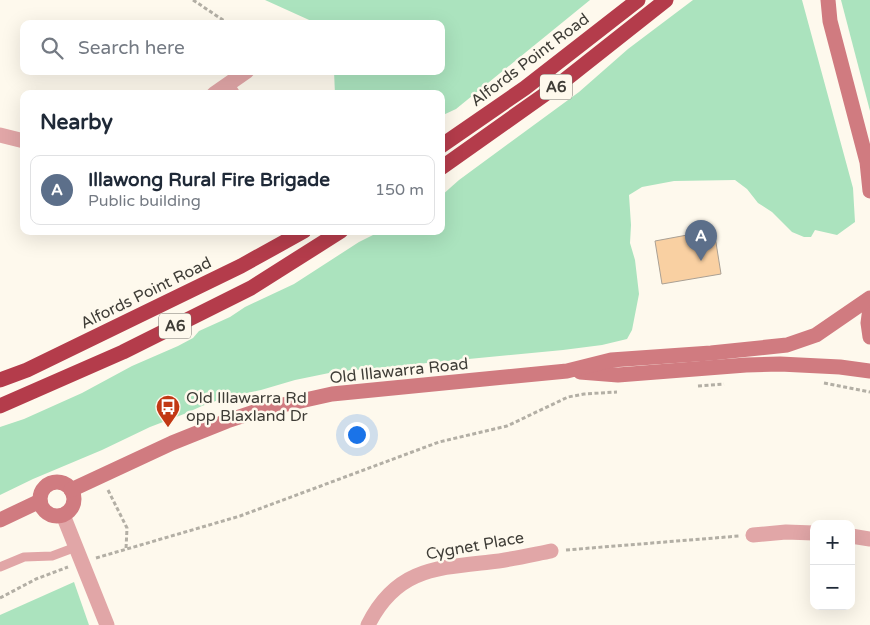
<!DOCTYPE html>
<html lang="en">
<head>
<meta charset="utf-8">
<style>
  body { margin:0; font-family:"Varela Round",sans-serif; background:#f2f2f3; color:#1f2937 }
  .controls { position:absolute; right:15px; bottom:15px; display:grid; overflow:hidden; border-radius:10px; box-shadow:0 5px 20px #0002 }
  .controls button { width:45px; height:45px; display:grid; place-items:center; padding:0; border:0; border-bottom:1px solid #e0e1e3; background:#fff; color:#1f2937; font:25px sans-serif }
  .you { position:absolute; left:356px; top:434px; width:18px; height:18px; margin:-12px; border:4px solid #fff; border-radius:50%; background:#1a73e8; box-shadow:0 0 0 8px #1a73e833 }
  .badge { display:grid; place-items:center; width:32px; height:32px; border-radius:50%; background:#0f766e; color:#fff; font-size:16px; font-weight:700 }
  .pin { position:absolute; translate:-50% -41px; filter:drop-shadow(0 1px 2px #0008) }
  .pin::after { content:''; position:absolute; top:26px; width:18px; height:15px; background:inherit; clip-path:polygon(0 0,100% 0,50% 100%) }
  .list { margin:0; padding:0; list-style:none }
  h2 { display:flex; justify-content:space-between; align-items:center; height:65px; margin:0; padding:0 20px; font-size:21px }
  h2 small { font-size:16px; font-weight:400; color:#747a83 }
  .list li { display:grid; grid-template-columns:32px 1fr auto; gap:15px; align-items:center; box-sizing:border-box; height:70px; margin:0 10px 10px; padding:0 10px; border:1px solid #e0e1e3; border-radius:10px }
  .list b { display:block; font-size:19px; white-space:nowrap }
  .list p { margin:0; font-size:16px; white-space:nowrap; color:#747a83 }
  .list em { font-size:16px; font-style:normal; color:#747a83 }
  .icon { flex:none; width:28px; height:28px; fill:none; stroke:currentColor; stroke-width:2; stroke-linecap:round; stroke-linejoin:round }
  .map { position:relative; flex:none; width:870px; height:625px; overflow:hidden }
  .search { position:absolute; background:#fff; box-shadow:0 5px 20px #0002; left:20px; top:20px; width:425px; height:55px; display:flex; align-items:center; gap:12px; box-sizing:border-box; padding:0 18px; border-radius:10px; color:#747a83; font-size:19px }
  .panel { position:absolute; background:#fff; box-shadow:0 5px 20px #0002; left:20px; top:90px; width:425px; height:145px; border-radius:10px }
  .map>svg:first-child { display:block }
  .green { fill:#abe3be }
  .building { fill:#f9d0a2; stroke:#aaa094 }
  .lines { fill:none; stroke-linecap:round; stroke-linejoin:round }
  .path { stroke:#b3afa5; stroke-width:3; stroke-dasharray:4 2.5; stroke-linecap:butt }
  .lane { stroke:#e1a6a7; stroke-width:9 }
  .street { stroke:#e1a6a7; stroke-width:15 }
  .secondary { stroke:#d07b80; stroke-width:15 }
  .highway { stroke:#b43c4b; stroke-width:15 }
  .labels { text-anchor:middle; dominant-baseline:central; stroke-width:5; stroke-linejoin:round; paint-order:stroke }
  .shield { fill:#fef9ed; stroke:#78756e; stroke-width:1 }
  .shield-label { font-size:15px; font-weight:bold; fill:#3f3d37 }
  .street-label { font-size:16px; fill:#3f3d37; stroke:#fef9ed }
  .poi-label { font-size:16px; fill:#3f3d37; stroke:#fef9ed; text-anchor:start }
</style>
</head>
<body>
<div class="map">
<svg width="870" height="625" viewBox="0 0 870 625">
  <rect width="100%" height="100%" fill="#fef9ed"/>
  <!-- green -->
  <g class="green">
    <polygon points="265,0 590,0 456,109 441,116 441,94 335,94 334,71 441,71 441,24 318,24"/>
    <polygon points="693,0 802,0 853,188 855,222 837,235 815,230 811,237 804,237 792,232 772,212 758,203 747,189 735,180 674,181 642,187 629,195 631,225 630,243 635,260 639,294 632,330 627,339 602,345 563,350 334,372 295,380 261,390 224,398 202,406 184,414 150,427 102,450 33,479 0,495 0,427 24,419 82,393 132,366 178,346 193,338 199,331 230,317 245,307 294,284 359,242 381,231 441,231 441,196 459,180 579,92 628,49"/>
    <polygon points="841,0 870,0 870,111"/>
    <polygon points="74,582 89,625 0,625 0,615"/>
  </g>
  <!-- building -->
  <polygon class="building" points="714,230 721,274 662,284 655,241"/>
  <g class="lines">
    <!-- path -->
    <g class="path">
      <polyline points="193,0 229,24"/>
      <polyline points="824,383 870,392"/>
      <polyline points="698,386 724,384"/>
      <polyline points="108,490 127,528 126,549"/>
      <polyline points="566,550 739,536"/>
      <polyline points="96,558 240,516 439,442 507,426 568,397 584,394 617,392"/>
      <polyline points="0,598 36,579 68,567"/>
    </g>
    <!-- lane -->
    <g class="lane">
      <polyline points="229,83 236,94"/>
      <polyline points="0,567 24,557 52,556 76,547"/>
    </g>
    <!-- street -->
    <g class="street">
      <polyline points="214,94 247,71"/>
      <polyline points="0,135 24,141"/>
      <polyline points="63,515 107,625"/>
      <polyline points="753,535 786,532 814,533"/>
      <polyline points="851,536 870,539"/>
      <path d="M368 625C396 569 435 568 490 562 510 560 531 555 551 551"/>
    </g>
    <!-- secondary -->
    <g class="secondary">
      <polyline points="828,0 830,21 867,162 870,191"/>
      <polyline points="870,308 868,323 870,337"/>
      <polyline points="580,372 618,375 746,365 780,364 840,367 870,371"/>
      <circle cx="57" cy="499" r="17"/>
      <polyline points="71,490 172,443 227,421 260,410 332,394 567,371 611,360 711,353 787,345 816,335 870,298"/>
      <polyline points="0,520 40,501"/>
    </g>
    <!-- highway -->
    <g class="highway">
      <polyline points="441,146 525,88 638,0"/>
      <polyline points="441,168 561,83 666,0"/>
      <polyline points="0,380 27,370 241,266 304,231"/>
      <polyline points="0,406 123,352 251,288 341,231"/>
    </g>
  </g>
  <!-- icons -->
  <defs>
    <symbol id="bus-pin" viewBox="-11 -11 22 30"><path d="M0 17L-7.5 6A9.5 9.5 0 1 1 7.5 6Z" fill="#c23814" stroke="#fef9ed"/><path d="M-5-6H5V4H4V6H2V4H-2V6H-4V4H-5ZM-3.5-4V0h7V-4ZM-3.5 1.2v1.5H-2V1.2ZM2 1.2v1.5H3.5V1.2Z" fill="#fff"/></symbol>
  </defs>
  <g fill-rule="evenodd">
    <use href="#bus-pin" x="154" y="393" width="28" height="38"/>
  </g>
  <g class="labels">
    <!-- shield labels -->
    <g class="shield">
      <rect x="540" y="74.5" width="32" height="25" rx="4"/>
      <rect x="159" y="313.5" width="32" height="25" rx="4"/>
    </g>
    <g class="shield-label">
      <text x="556" y="87">A6</text>
      <text x="175" y="326">A6</text>
    </g>
    <!-- street labels -->
    <g class="street-label">
      <text transform="translate(530 60) rotate(-37)">Alfords Point Road</text>
      <text transform="translate(146 293) rotate(-26)">Alfords Point Road</text>
      <text transform="translate(399 371) rotate(-6)">Old Illawarra Road</text>
      <text transform="translate(475 546) rotate(-10)">Cygnet Place</text>
    </g>
    <!-- poi labels -->
    <g class="poi-label">
      <text x="186" y="398">Old Illawarra Rd<tspan x="186" dy="18">opp Blaxland Dr</tspan></text>
    </g>
  </g>
</svg>
<div class="controls">
<button>+</button>
<button>−</button>
</div>
<div class="you"></div>
<div class="pin badge" style="left:701px;top:261px;background:#5c6f8a">A</div>
<div class="search"><svg class="icon" aria-label="search" viewBox="0 0 24 24"><circle cx="10" cy="10" r="6"/><path d="M15 15l6 6"/></svg>Search here</div>
<section class="panel">
<h2>Nearby<small></small></h2>
<ul class="list">
<li><span class="badge" style="background:#5c6f8a">A</span><div><b>Illawong Rural Fire Brigade</b><p>Public building</p></div><em>150 m</em></li>
</ul>
</section>
</div>
</body>
</html>
